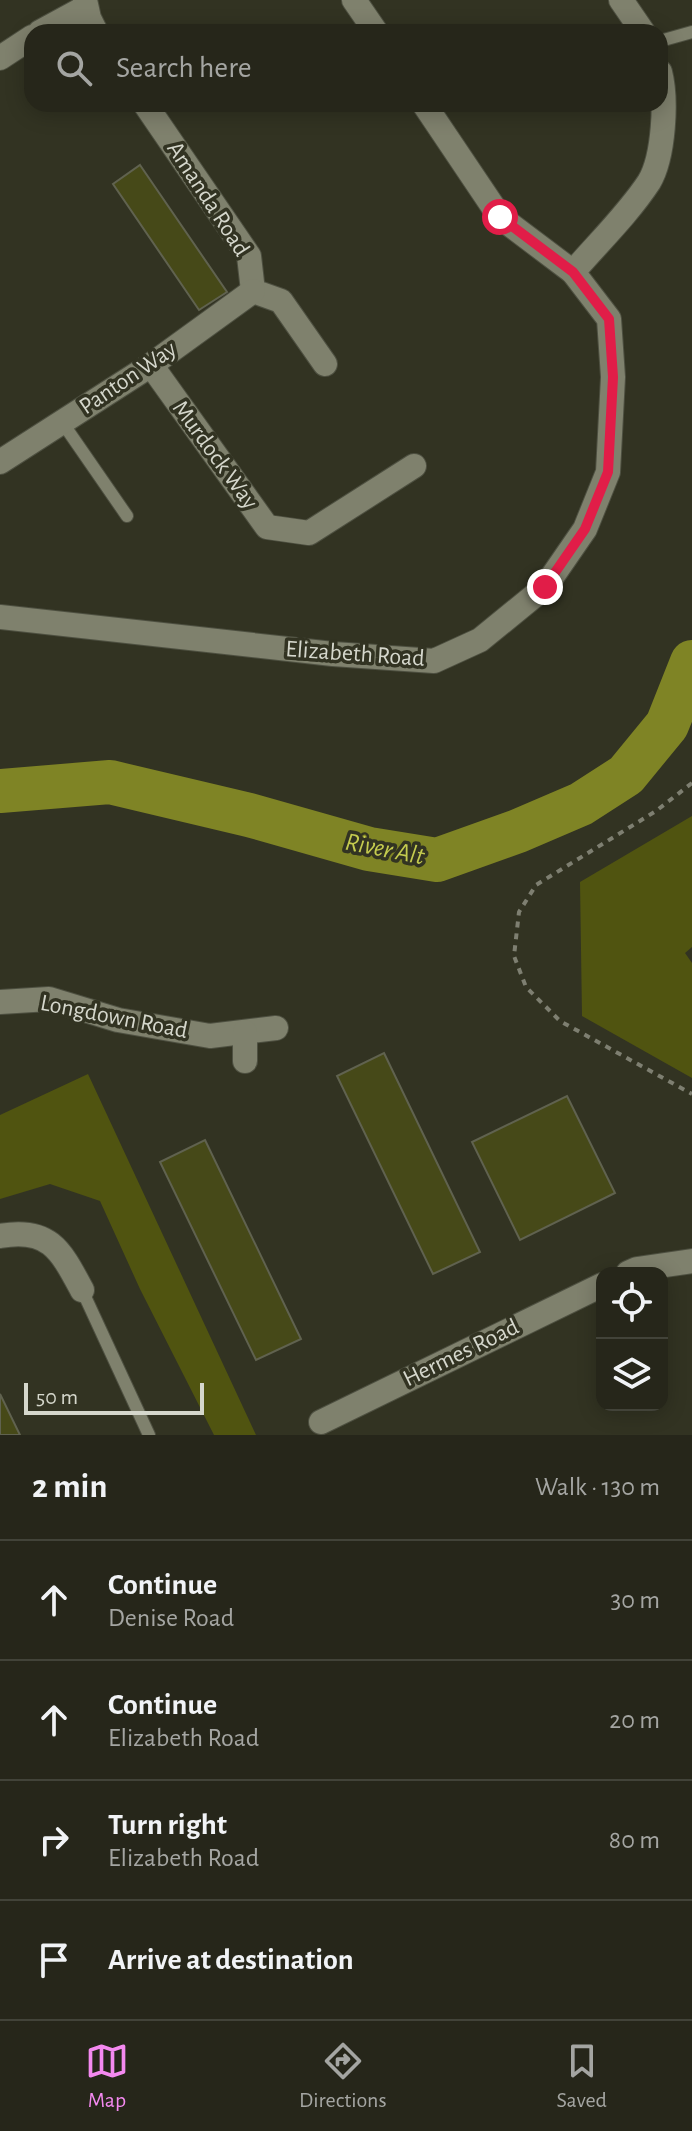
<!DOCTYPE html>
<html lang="en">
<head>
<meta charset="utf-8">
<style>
  body { margin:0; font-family:"Alegreya Sans",sans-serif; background:#2e2e23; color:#f1f3f6 }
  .controls { position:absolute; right:24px; bottom:24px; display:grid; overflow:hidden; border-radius:16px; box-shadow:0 4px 20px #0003 }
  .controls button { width:72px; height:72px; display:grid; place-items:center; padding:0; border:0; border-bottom:2px solid #424339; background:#26261a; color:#f1f3f6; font:40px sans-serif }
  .scale { position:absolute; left:24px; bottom:20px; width:180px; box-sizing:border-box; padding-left:8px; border:4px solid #d5d7cc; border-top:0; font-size:22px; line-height:28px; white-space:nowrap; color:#d5d7cc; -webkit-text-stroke:6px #323322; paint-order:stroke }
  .stop { position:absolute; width:24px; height:24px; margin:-18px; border:6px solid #e11d48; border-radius:50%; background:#fff }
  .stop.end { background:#e11d48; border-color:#fff; box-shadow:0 2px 8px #0008 }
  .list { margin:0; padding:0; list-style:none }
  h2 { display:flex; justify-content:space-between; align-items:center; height:104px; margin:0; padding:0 32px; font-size:34px }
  h2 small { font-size:26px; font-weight:400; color:#a4a5a2 }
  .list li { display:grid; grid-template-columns:52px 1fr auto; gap:24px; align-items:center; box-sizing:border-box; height:120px; padding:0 32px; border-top:2px solid #424339 }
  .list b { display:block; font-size:30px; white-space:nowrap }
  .list p { margin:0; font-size:26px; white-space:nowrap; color:#a4a5a2 }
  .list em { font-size:26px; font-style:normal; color:#a4a5a2 }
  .icon { flex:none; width:44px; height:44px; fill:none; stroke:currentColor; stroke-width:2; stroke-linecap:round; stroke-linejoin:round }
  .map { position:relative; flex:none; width:692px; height:1435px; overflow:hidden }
  .search { position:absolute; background:#26261a; box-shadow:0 4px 20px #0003; left:24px; right:24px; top:24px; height:88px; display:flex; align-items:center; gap:20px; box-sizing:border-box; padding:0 28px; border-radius:24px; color:#a4a5a2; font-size:30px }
  .sheet { height:584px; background:#26261a }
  nav { display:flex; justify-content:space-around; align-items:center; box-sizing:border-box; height:112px; border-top:2px solid #424339; background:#26261a; font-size:22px; color:#a4a5a2 }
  nav a { display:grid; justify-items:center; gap:4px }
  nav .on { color:#f489f0 }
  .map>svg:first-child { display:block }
  .green { fill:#505410 }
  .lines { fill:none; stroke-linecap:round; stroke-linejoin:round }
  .river { stroke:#7f8425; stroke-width:44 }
  .building { fill:#464918; stroke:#60624f; stroke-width:2 }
  .service-casing { stroke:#4e5041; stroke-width:14 }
  .minor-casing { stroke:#4e5041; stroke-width:26 }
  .path { stroke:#7e7f71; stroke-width:4; stroke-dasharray:6 6; stroke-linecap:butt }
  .service { stroke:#7f816d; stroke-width:12 }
  .minor { stroke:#7f816d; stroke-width:24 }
  .route { stroke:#e11d48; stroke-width:10 }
  .labels { text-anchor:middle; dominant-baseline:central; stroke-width:7; stroke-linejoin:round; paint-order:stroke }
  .street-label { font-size:24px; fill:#d5d7cc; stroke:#323322 }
  .water-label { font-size:26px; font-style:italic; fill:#c4cb4f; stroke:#323322 }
</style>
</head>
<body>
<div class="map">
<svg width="692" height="1435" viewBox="0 0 692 1435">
  <rect width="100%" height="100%" fill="#323322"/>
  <!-- green -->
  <g class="green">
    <polygon points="692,816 692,947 685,953 692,963 692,1078 582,1016 580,882"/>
    <polygon points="88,1074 256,1435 214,1435 140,1289 100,1201 50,1184 0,1199 0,1115"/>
  </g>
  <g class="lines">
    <!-- river -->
    <polyline class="river" points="0,791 110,782 249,815 369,849 437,860 518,831 581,804 626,775 667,725 692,662"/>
  </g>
  <!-- building -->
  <g class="building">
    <polygon points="140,165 227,292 199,310 113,184"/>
    <polygon points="384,1053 480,1252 433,1274 337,1076"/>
    <polygon points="567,1096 615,1193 520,1240 472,1142"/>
    <polygon points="205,1140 301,1339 256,1360 160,1162"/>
    <polygon points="0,1394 20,1435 0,1435"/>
  </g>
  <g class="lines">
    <defs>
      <g id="service">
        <polyline points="660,41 692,32"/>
        <polyline points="62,422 127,516"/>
        <polyline points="82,1290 149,1435"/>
      </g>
      <g id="minor">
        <polyline points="85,0 89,18 96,32"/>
        <polyline points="354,0 376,32"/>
        <polyline points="621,0 643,32"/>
        <polyline points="40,32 86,7"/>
        <polyline points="0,58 32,37"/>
        <polyline points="145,104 249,256 253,291 281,301 325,364"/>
        <polyline points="424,104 500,217 573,272"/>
        <polyline points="151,365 267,527 309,533 414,466"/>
        <polyline points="0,462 151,365 253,291"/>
        <path d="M0 617 333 654 434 661 480 640 545 587 585 529 608 472 613 377 609 319 573 272C598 243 628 214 649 182 664 157 667 99 660 72"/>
        <polyline points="0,1002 49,999 118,1020 210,1036 276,1028"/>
        <polyline points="245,1032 245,1061"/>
        <path d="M0 1236C50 1227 61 1251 82 1290"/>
        <polyline points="628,1273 637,1269 692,1261"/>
        <polyline points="321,1422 602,1285"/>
      </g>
    </defs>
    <!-- service casing -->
    <use href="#service" class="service-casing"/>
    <!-- minor casing -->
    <use href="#minor" class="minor-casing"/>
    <!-- path -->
    <polyline class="path" points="692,783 656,811 536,885 519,912 514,956 526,987 560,1021 692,1094"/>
    <!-- service -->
    <use href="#service" class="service"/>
    <!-- minor -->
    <use href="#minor" class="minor"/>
  </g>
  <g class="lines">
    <!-- route -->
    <polyline class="route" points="500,217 573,272 609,319 613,377 608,472 585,529 545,587"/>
  </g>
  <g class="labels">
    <!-- street labels -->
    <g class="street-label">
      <text transform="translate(208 199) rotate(57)">Amanda Road</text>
      <text transform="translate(128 378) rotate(-34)">Panton Way</text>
      <text transform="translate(215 455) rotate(54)">Murdock Way</text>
      <text transform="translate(355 654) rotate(4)">Elizabeth Road</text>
      <text transform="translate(114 1017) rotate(11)">Longdown Road</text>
      <text transform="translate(461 1353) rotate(-26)">Hermes Road</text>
    </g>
    <!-- water labels -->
    <g class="water-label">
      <text transform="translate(385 849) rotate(11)">River Alt</text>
    </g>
  </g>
</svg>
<div class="controls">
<button><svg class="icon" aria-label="locate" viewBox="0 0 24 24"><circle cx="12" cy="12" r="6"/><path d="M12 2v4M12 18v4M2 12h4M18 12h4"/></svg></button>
<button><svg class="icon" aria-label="layers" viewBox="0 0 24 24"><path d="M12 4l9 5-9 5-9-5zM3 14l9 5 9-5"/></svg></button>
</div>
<div class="scale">50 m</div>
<div class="stop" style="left:500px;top:217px"></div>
<div class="stop end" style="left:545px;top:587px"></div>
<div class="search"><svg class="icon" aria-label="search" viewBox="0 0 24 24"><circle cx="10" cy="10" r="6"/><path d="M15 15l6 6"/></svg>Search here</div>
</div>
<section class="sheet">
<h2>2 min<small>Walk · 130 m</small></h2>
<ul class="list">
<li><svg class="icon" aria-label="ahead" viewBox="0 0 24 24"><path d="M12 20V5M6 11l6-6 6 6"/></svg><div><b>Continue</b><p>Denise Road</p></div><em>30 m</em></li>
<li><svg class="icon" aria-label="ahead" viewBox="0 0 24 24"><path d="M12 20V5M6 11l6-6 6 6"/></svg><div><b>Continue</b><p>Elizabeth Road</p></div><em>20 m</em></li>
<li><svg class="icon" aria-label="right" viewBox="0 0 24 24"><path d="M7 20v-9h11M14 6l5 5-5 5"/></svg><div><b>Turn right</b><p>Elizabeth Road</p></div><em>80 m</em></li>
<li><svg class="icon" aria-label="arrive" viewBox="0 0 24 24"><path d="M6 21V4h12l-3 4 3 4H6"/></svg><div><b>Arrive at destination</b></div></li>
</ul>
</section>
<nav>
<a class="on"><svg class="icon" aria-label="map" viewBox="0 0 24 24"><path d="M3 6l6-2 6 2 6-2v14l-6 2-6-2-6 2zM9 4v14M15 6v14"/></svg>Map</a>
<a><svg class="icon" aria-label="directions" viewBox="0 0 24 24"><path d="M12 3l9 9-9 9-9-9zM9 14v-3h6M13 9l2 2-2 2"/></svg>Directions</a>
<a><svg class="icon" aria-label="saved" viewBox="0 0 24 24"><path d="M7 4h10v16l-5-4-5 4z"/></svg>Saved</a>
</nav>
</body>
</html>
